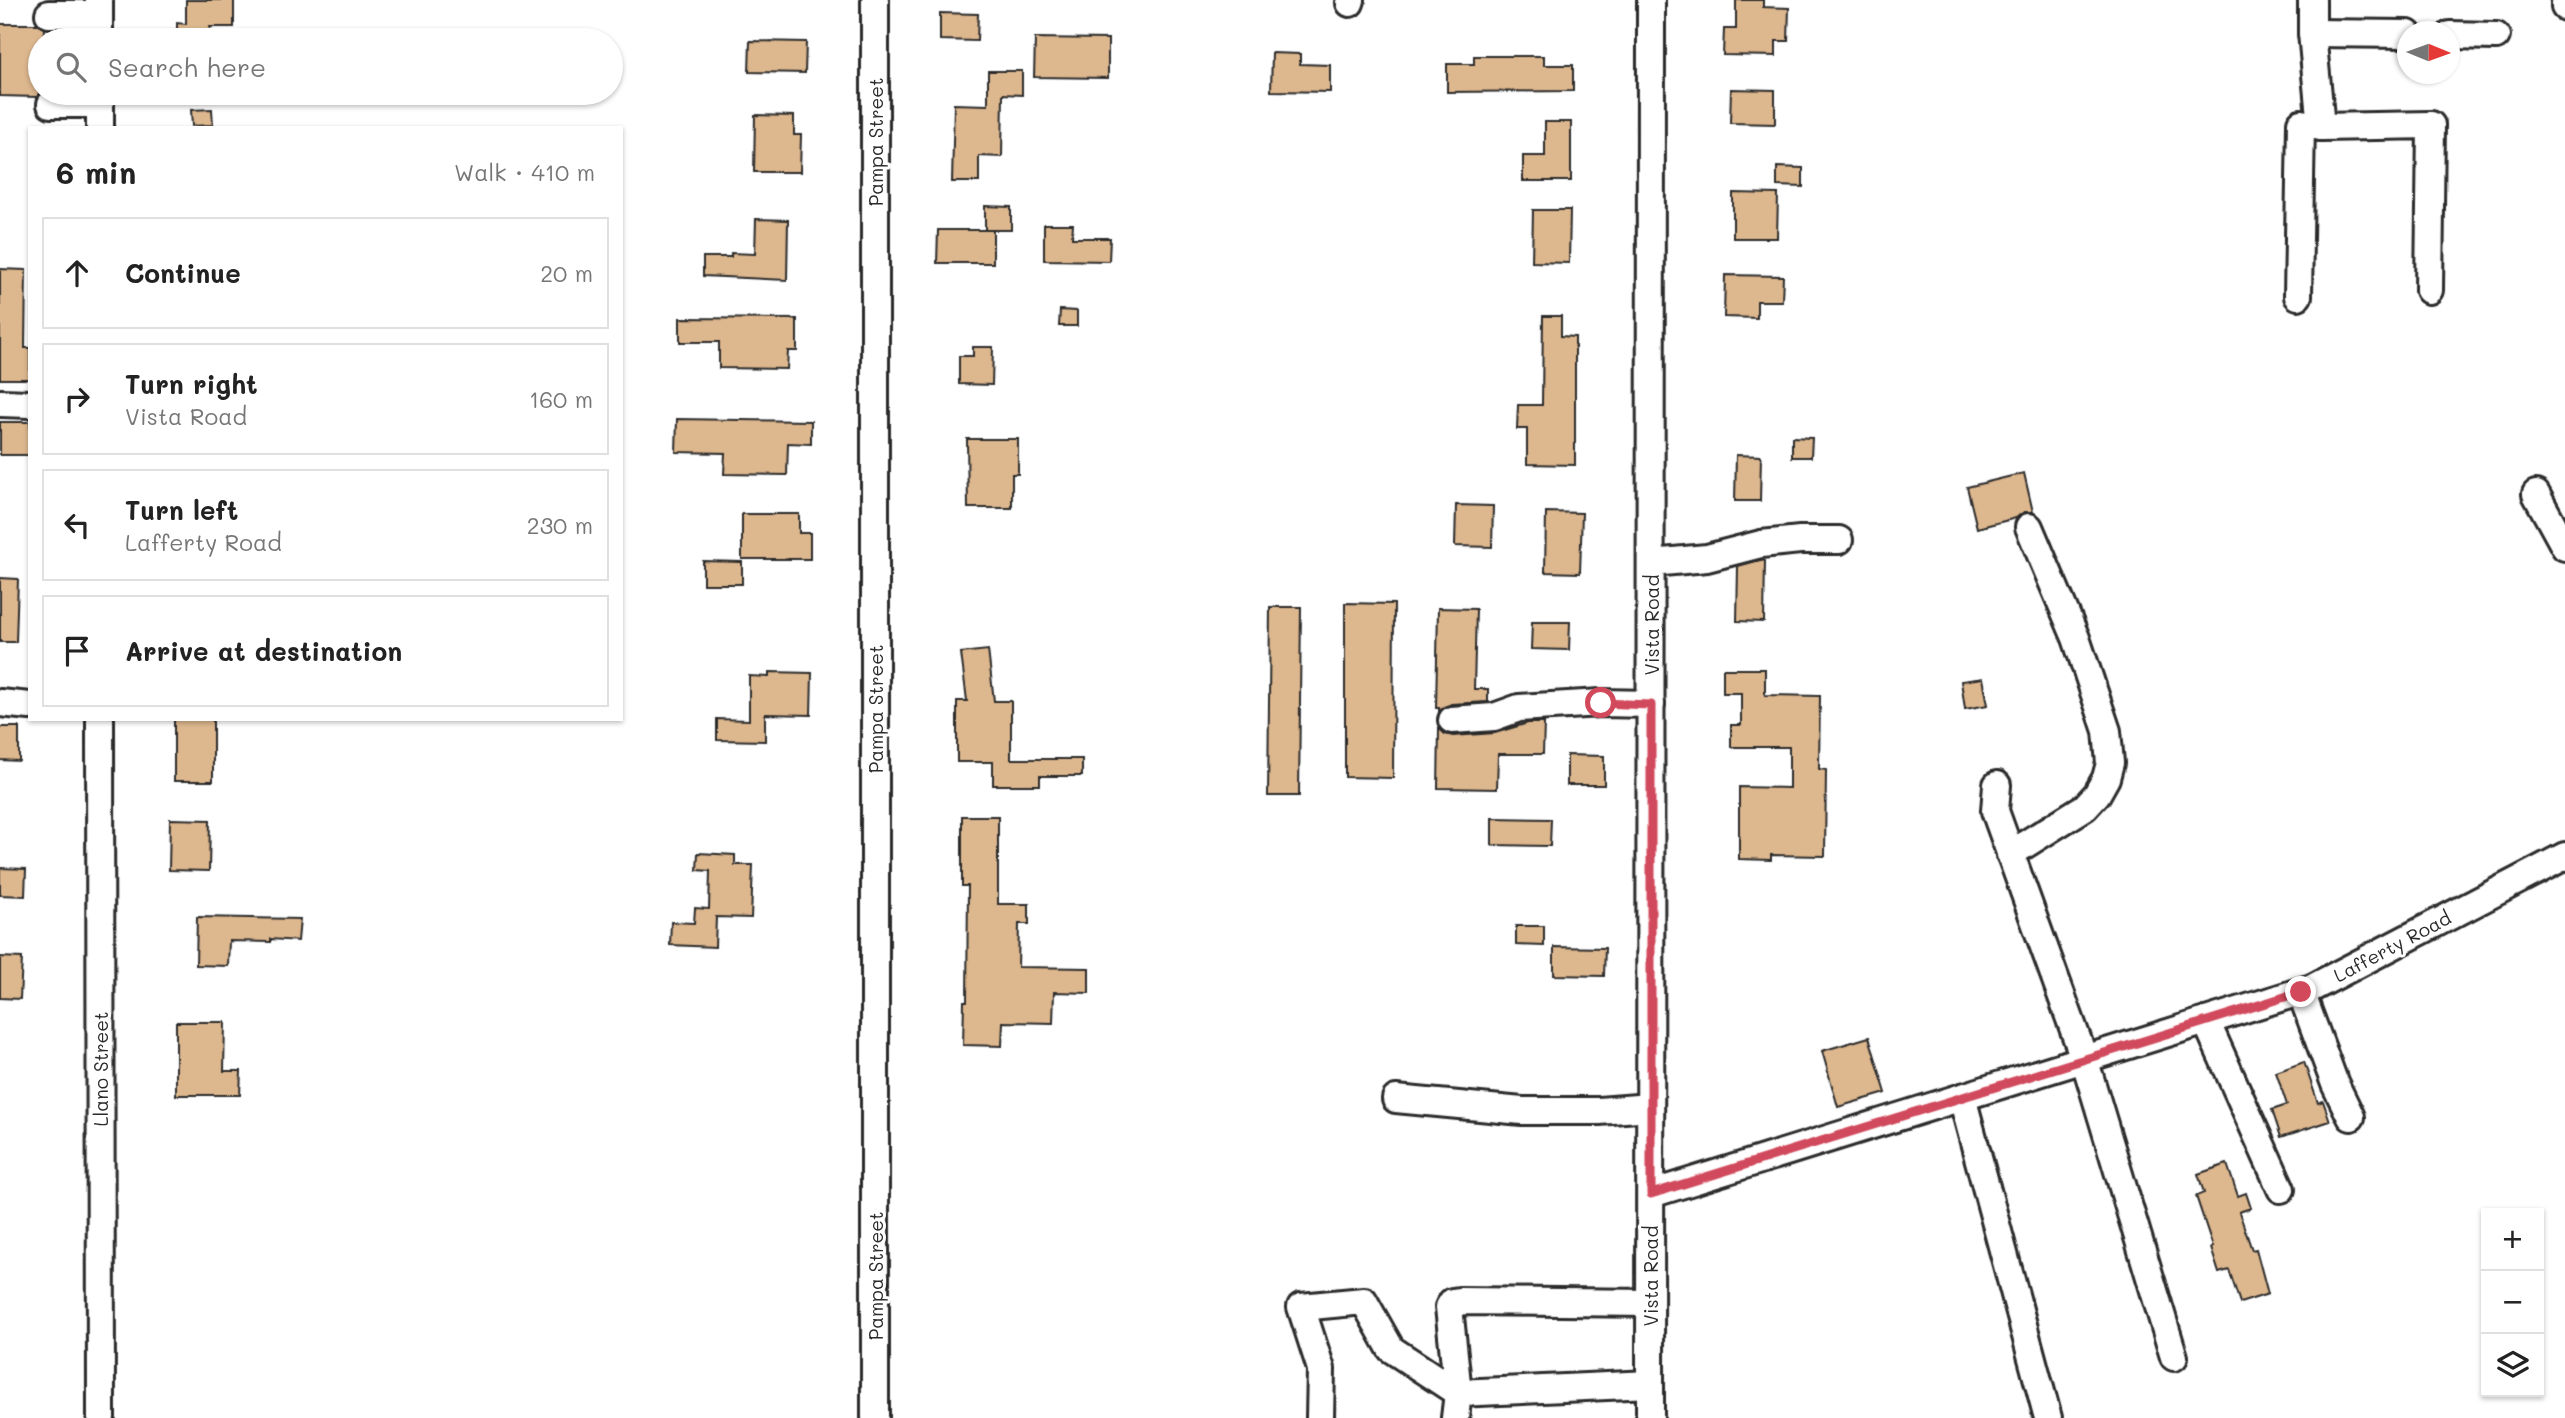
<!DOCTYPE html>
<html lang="en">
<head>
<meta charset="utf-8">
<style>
  body { margin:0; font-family:Mali,sans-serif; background:#f2f2f2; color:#222 }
  .controls { position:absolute; right:21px; bottom:21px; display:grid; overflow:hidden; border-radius:0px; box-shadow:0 2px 5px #0004 }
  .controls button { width:63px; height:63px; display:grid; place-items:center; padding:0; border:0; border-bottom:2px solid #e0e0e0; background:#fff; color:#222; font:35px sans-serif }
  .compass { position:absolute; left:2397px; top:21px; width:63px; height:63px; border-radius:50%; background:#fff; box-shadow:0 2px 5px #0004; rotate:91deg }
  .stop { position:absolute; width:21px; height:21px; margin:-16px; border:5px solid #d1495b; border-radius:50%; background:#fff }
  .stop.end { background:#d1495b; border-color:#fff; box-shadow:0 2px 7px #0008 }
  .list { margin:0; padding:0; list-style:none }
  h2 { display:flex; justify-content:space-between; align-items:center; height:91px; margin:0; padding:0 28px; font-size:30px }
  h2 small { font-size:23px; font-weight:400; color:#767676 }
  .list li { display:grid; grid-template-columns:46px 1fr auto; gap:21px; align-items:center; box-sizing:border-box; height:112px; margin:0 14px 14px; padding:0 14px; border:2px solid #e0e0e0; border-radius:0px }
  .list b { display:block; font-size:26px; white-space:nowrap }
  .list p { margin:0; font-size:23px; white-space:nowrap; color:#767676 }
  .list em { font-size:23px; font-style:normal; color:#767676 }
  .icon { flex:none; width:38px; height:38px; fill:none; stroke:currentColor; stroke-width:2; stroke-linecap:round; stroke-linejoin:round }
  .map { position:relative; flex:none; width:2565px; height:1418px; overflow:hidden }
  .search { position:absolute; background:#fff; box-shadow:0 2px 5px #0004; left:28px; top:28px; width:595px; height:77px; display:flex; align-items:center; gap:18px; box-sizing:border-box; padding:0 24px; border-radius:38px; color:#767676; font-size:26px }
  .panel { position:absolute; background:#fff; box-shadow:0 2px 5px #0004; left:28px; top:126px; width:595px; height:595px; border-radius:0px }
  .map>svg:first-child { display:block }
  .building { fill:#ddb78e; stroke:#2b2b2b; stroke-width:2 }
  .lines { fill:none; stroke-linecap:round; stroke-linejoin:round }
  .minor-casing { stroke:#2b2b2b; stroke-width:32 }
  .minor { stroke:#fff; stroke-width:26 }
  .route { stroke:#d1495b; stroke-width:9 }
  .labels { text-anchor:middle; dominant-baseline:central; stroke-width:6; stroke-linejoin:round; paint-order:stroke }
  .street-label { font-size:19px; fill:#2b2b2b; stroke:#fff }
</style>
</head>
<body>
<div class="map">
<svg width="2565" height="1418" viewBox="0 0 2565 1418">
  <rect width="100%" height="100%" fill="#fff"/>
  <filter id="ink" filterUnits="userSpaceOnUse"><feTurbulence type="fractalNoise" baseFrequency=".0143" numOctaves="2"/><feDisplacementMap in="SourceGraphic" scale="14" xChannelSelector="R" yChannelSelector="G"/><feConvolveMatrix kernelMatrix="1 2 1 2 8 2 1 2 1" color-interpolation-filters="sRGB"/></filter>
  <g filter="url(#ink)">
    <!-- building -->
    <g class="building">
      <polygon points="186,0 234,0 234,27 210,27 210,40 177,40 177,23 186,24"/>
      <polygon points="1736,0 1763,0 1763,7 1789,8 1788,41 1776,41 1776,56 1723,55 1724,29 1736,29"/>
      <polygon points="940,13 978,14 977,41 940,40"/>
      <polygon points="0,24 38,24 45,29 44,40 40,40 40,93 37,97 0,96"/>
      <polygon points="1035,38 1108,39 1108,78 1034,77"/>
      <polygon points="750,41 806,42 805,73 749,72"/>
      <polygon points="1272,53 1300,54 1300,64 1330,65 1330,92 1271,91"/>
      <polygon points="1474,56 1544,56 1544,65 1573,65 1573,91 1447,92 1447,64 1474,64"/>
      <polygon points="988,71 1022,71 1022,95 1003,94 1002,157 979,156 979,182 952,182 954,104 988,105"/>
      <polygon points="1731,89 1775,90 1775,124 1730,123"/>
      <polygon points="212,109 213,125 192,126 191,110"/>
      <polygon points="755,115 794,116 794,135 801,135 800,172 754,172"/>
      <polygon points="1545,122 1571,122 1571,181 1523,181 1523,156 1545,156"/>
      <polygon points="1777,167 1803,168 1803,187 1777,186"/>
      <polygon points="1733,193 1778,194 1777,238 1733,238"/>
      <polygon points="985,206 1011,207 1011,230 985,230"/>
      <polygon points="1533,210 1570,210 1569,263 1532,262"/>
      <polygon points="756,219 788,220 787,280 703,276 703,257 731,257 731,253 755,254"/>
      <polygon points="1044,224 1073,224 1072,238 1110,238 1109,261 1044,260"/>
      <polygon points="938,230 993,230 993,263 937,263"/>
      <polygon points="0,269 26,270 25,348 30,348 30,379 0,379"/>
      <polygon points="1725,275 1783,276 1782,301 1757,301 1757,318 1724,317"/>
      <polygon points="1060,310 1077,311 1077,326 1059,326"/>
      <polygon points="1543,316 1561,316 1561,336 1575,337 1575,465 1527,464 1527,429 1517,429 1518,405 1542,405"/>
      <polygon points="680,318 797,319 797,351 788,351 787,369 719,368 719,342 680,342"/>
      <polygon points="973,347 993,347 992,385 959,384 959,356 973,356"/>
      <polygon points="677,419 811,421 811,444 788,443 787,475 724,474 725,453 676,452"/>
      <rect x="0" y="422" width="30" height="33"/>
      <polygon points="1792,437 1812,438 1811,457 1792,457"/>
      <polygon points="967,439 1018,439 1018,474 1012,474 1012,508 968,508"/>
      <polygon points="1736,455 1761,456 1760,501 1735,501"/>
      <polygon points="2024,473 2033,512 2024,512 2016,518 1977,528 1967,487"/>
      <polygon points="1456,505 1493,506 1492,547 1455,546"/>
      <polygon points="1546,512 1582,513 1580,573 1545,572"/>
      <polygon points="742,514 799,514 799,533 810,533 810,559 742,559"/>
      <polygon points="1760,560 1765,561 1764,622 1737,621 1738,566"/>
      <polygon points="703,561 742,562 742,584 703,584"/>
      <polygon points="0,578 18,579 16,642 0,642"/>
      <polygon points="1345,603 1394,604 1393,778 1345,777"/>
      <polygon points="1270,607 1301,607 1299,796 1268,796"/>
      <polygon points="1438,608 1476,609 1474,689 1488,689 1488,702 1451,704 1439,712 1439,708 1436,708"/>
      <polygon points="1532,622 1570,622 1569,650 1531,649"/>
      <polygon points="988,650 994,701 1011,701 1011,759 1082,759 1082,776 1040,776 1040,785 993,785 993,762 957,762 957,701 967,701 961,653"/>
      <polygon points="1723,669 1765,669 1765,695 1820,696 1819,769 1826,770 1825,856 1771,855 1771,860 1739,859 1739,787 1789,788 1789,747 1731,747 1731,725 1741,725 1741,693 1723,693"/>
      <polygon points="769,672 812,673 811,715 765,714 765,741 717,740 717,719 749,720 749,676 769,677"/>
      <polygon points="1983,678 1988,705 1965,709 1961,681"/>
      <rect x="174" y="719" width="39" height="62"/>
      <polygon points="1528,723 1544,723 1543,754 1498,754 1497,789 1438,788 1439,728 1445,734 1453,736 1495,733"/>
      <polygon points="0,727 19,727 19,761 0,760"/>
      <polygon points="1567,755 1604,756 1604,785 1567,785"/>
      <polygon points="962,816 998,816 998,904 1029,904 1029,924 1019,924 1018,967 1089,968 1089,993 1054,992 1053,1023 1003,1022 1002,1046 963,1045 964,1001 967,1001 968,886 962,886"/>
      <polygon points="1492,818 1551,819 1550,846 1492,845"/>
      <polygon points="170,819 210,820 209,871 169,870"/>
      <polygon points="698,853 735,855 735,865 753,865 751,918 716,917 715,947 670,945 671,922 694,923 695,908 709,909 710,871 697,870"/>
      <polygon points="0,868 26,869 25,896 0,895"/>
      <polygon points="197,917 300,919 298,941 271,939 271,942 229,941 228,966 196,965"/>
      <polygon points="1516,926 1544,926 1544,946 1516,945"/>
      <polygon points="1554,947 1605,948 1604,976 1554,975"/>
      <polygon points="0,957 22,958 20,999 0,998"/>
      <polygon points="176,1022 225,1022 224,1071 241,1071 240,1095 176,1095"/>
      <polygon points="1869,1037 1886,1093 1838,1107 1822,1051"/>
      <polygon points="2304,1062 2318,1103 2323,1101 2330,1121 2281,1137 2272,1110 2287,1105 2276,1072"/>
      <polygon points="2227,1164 2238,1196 2246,1193 2251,1208 2239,1212 2252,1250 2256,1249 2268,1294 2240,1303 2229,1270 2219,1273 2211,1248 2213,1247 2196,1196 2204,1193 2198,1174"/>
    </g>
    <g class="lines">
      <defs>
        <g id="minor">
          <polyline points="99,0 99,40"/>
          <polyline points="2312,0 2312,33 2321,127"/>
          <polyline points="2565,2 2565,7"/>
          <polyline points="1350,3 1351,0"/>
          <polyline points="49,14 99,14"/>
          <polyline points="2312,33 2408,34"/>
          <polyline points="2450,35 2496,36"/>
          <polyline points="100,93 100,128"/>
          <polyline points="51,104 100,104"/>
          <polyline points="2298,296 2301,123 2321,127 2431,125 2429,290"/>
          <polyline points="0,403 30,404"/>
          <polyline points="2536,494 2565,547"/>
          <polyline points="1651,563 1707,558 1761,544 1800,540 1839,540"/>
          <polyline points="0,703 30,706"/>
          <polyline points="100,719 101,1418"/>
          <polyline points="1452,720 1494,717 1519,708 1601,703 1651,704"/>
          <polyline points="1997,785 1995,811 2084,1058 2174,1357"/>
          <polyline points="2010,854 2085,807 2097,794 2106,778 2110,763 2107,731 2076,638 2029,527"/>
          <polyline points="2301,992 2335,1084 2351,1117"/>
          <polyline points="2206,1021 2281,1189"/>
          <polyline points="1962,1097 2048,1418"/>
          <polyline points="1396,1099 1522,1111 1599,1111 1650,1107"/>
          <polyline points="1651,1194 2312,988 2565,856"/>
          <polyline points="1650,1384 1458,1393 1449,1307 1452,1302 1459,1301 1650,1303"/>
          <polyline points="875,1418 875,0"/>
          <polyline points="1320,1418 1321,1369 1301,1307 1364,1301 1391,1349 1458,1393 1455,1418"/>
          <polyline points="1650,1418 1651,0"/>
        </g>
      </defs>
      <!-- minor casing -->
      <use href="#minor" class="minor-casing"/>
      <!-- minor -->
      <use href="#minor" class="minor"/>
    </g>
  </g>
  <g class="lines" filter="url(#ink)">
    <!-- route -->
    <polyline class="route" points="1601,703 1651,705 1651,1194 2301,992"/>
  </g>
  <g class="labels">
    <!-- street labels -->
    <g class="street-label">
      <text transform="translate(875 142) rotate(-90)">Pampa Street</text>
      <text transform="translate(1651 625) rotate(-90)">Vista Road</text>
      <text transform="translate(875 709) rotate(-90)">Pampa Street</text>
      <text transform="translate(2392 946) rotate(-28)">Lafferty Road</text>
      <text transform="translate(100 1069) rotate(-90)">Llano Street</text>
      <text transform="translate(875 1276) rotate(-90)">Pampa Street</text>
      <text transform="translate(1650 1276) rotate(-90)">Vista Road</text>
    </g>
  </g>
</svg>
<div class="controls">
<button>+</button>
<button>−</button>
<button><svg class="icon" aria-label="layers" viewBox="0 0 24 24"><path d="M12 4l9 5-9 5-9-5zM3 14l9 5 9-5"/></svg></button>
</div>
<svg class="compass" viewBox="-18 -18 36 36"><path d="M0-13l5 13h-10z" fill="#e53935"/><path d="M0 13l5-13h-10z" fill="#767676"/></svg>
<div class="stop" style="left:1601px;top:703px"></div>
<div class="stop end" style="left:2301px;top:992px"></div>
<div class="search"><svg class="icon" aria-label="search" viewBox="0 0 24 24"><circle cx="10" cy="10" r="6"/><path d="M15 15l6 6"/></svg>Search here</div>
<section class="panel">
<h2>6 min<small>Walk · 410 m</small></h2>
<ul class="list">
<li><svg class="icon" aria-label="ahead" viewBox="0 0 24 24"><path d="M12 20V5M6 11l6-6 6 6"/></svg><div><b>Continue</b></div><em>20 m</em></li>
<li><svg class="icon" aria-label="right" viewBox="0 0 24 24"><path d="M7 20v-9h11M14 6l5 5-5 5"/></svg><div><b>Turn right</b><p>Vista Road</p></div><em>160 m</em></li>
<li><svg class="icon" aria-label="left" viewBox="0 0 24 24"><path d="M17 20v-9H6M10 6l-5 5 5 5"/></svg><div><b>Turn left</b><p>Lafferty Road</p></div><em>230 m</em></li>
<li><svg class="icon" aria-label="arrive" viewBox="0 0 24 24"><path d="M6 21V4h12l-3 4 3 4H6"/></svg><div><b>Arrive at destination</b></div></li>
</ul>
</section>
</div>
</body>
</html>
